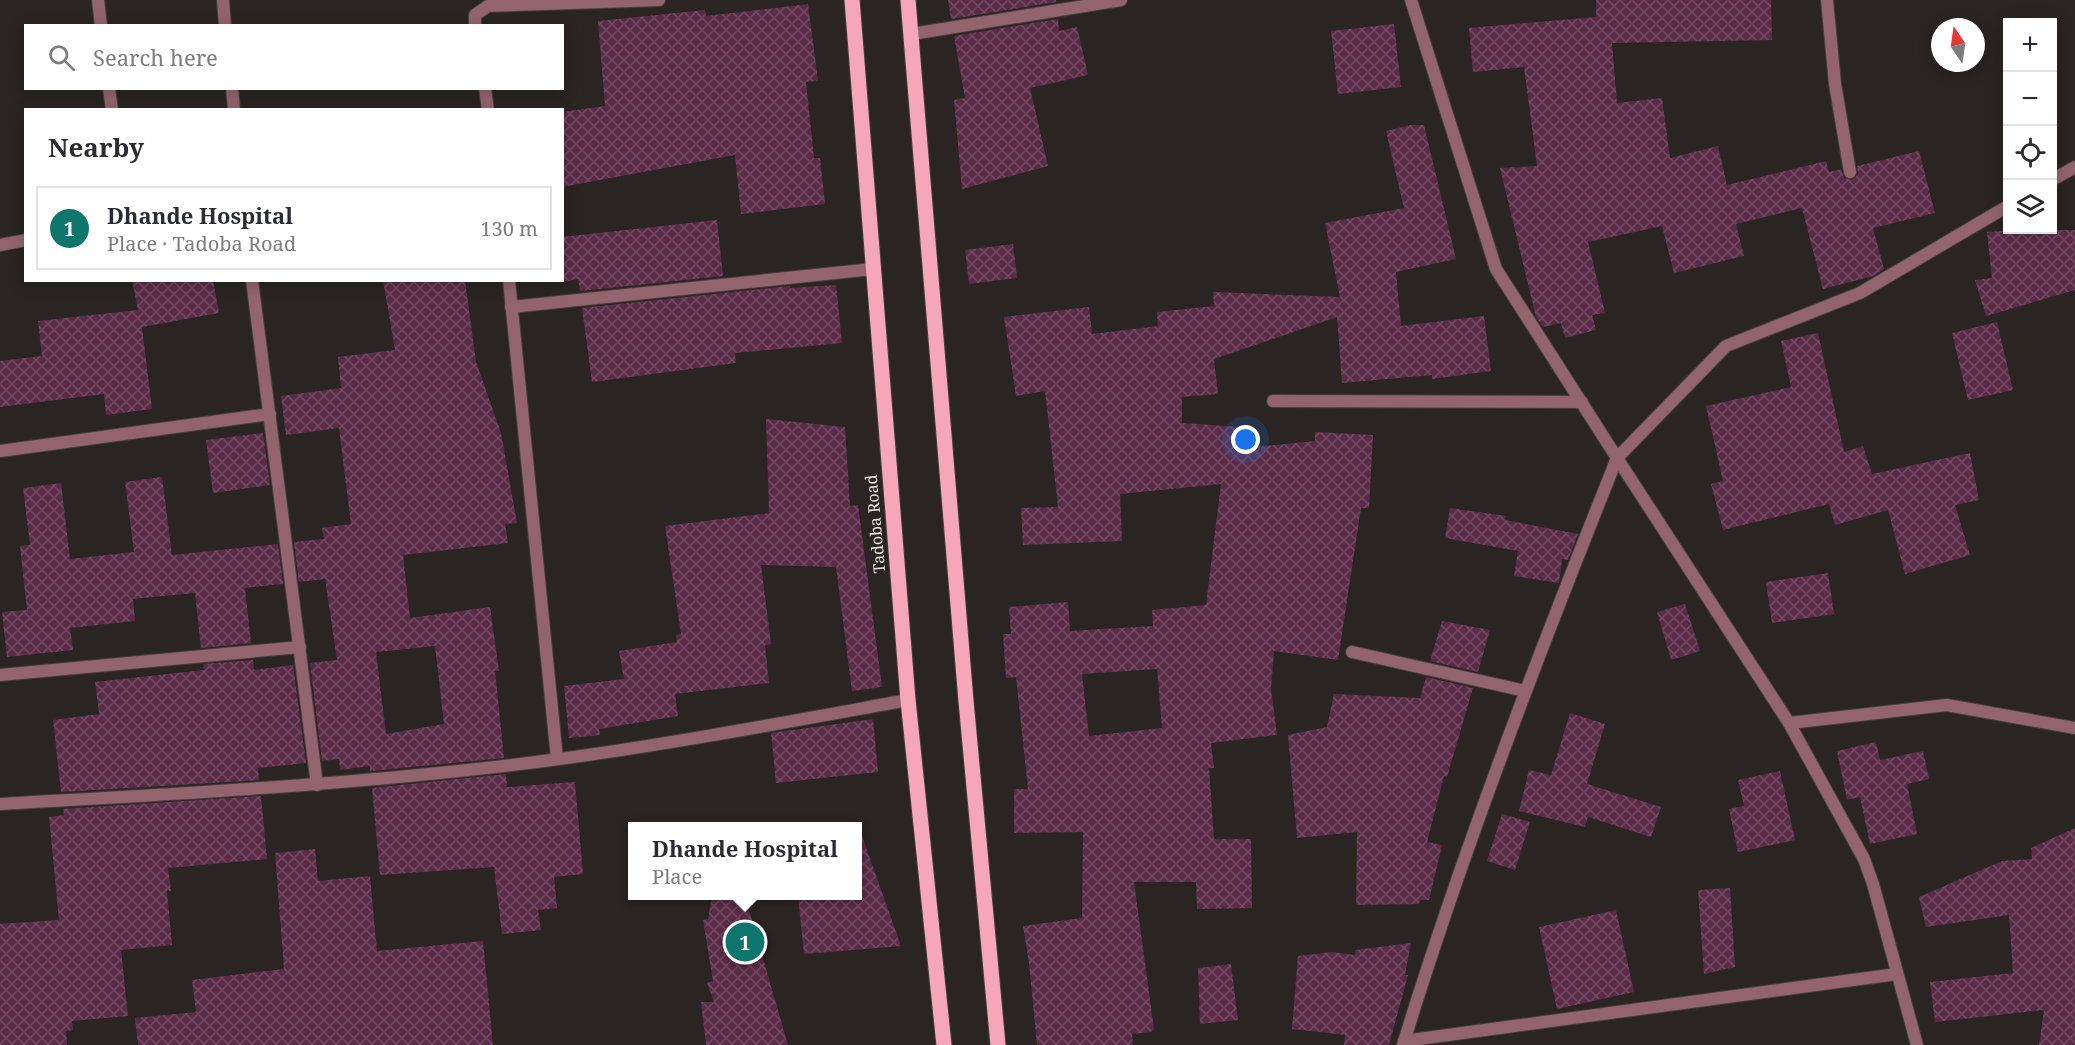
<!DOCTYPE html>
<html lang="en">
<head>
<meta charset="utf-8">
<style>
  body { margin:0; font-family:"Noto Serif",serif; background:#f2f2f3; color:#2b2b33 }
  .controls { position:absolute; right:18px; top:18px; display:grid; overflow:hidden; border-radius:0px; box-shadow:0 3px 15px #0003 }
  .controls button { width:54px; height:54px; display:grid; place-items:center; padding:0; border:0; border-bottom:2px solid #e1e1e2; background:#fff; color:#2b2b33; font:30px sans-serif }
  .compass { position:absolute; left:1931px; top:18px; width:54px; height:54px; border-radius:50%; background:#fff; box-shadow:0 3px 15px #0003; rotate:347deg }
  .you { position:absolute; left:1246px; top:440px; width:21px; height:21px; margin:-15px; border:4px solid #fff; border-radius:50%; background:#1a73e8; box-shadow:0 0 0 9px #1a73e833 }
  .badge { display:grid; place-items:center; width:39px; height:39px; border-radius:50%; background:#0f766e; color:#fff; font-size:20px; font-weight:700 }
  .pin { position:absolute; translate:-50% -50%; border:3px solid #fff; box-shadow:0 2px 6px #0006 }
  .popup { position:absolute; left:628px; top:822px; width:234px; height:78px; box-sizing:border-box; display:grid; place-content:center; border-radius:0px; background:#fff; filter:drop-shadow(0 2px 4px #0005); font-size:20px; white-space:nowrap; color:#7c7c81 }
  .popup b { font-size:22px; color:#2b2b33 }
  .popup::after { content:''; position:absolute; left:50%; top:100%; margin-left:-12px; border:12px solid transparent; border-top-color:#fff }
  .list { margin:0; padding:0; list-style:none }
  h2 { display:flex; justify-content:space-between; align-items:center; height:78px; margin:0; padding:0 24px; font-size:26px }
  h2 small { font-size:20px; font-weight:400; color:#7c7c81 }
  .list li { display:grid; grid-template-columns:39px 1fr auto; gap:18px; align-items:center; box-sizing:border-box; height:84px; margin:0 12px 12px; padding:0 12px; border:2px solid #e1e1e2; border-radius:0px }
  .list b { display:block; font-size:22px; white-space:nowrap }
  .list p { margin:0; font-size:20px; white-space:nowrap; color:#7c7c81 }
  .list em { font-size:20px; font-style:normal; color:#7c7c81 }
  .icon { flex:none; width:33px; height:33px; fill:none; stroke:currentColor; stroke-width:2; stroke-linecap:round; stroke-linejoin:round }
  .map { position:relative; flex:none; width:2075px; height:1045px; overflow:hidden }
  .search { position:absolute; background:#fff; box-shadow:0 3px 15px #0003; left:24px; top:24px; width:540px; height:66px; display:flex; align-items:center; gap:15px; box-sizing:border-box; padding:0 21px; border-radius:0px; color:#7c7c81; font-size:22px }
  .panel { position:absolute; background:#fff; box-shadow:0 3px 15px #0003; left:24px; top:108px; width:540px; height:174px; border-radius:0px }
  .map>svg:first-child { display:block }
  .building { fill:url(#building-cross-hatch); fill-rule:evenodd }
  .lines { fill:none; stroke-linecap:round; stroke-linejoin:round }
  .minor-casing { stroke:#44403d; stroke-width:14 }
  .primary-casing { stroke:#44403d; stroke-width:17 }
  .minor { stroke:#93646e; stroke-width:12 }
  .primary { stroke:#f5a7b9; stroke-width:15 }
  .labels { text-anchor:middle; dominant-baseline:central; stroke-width:4.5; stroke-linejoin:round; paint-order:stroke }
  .street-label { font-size:16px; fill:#e7e4e2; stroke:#2a2522 }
</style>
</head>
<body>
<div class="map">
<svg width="2075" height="1045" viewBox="0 0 2075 1045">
  <defs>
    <pattern id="building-cross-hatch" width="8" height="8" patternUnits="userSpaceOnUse" patternTransform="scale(1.5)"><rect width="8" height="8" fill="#5b2c48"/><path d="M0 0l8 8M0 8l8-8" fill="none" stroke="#734a62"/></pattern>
  </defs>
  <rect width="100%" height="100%" fill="#2a2522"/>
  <!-- building -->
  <g class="building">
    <polygon points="948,0 1056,0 1056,2 951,19"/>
    <polygon points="1596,0 1771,0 1772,40 1612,43 1617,103 1662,98 1670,158 1718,146 1727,185 1826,161 1829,172 1841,169 1844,178 1852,180 1858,174 1857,166 1919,151 1935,213 1873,228 1884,269 1873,276 1823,289 1802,208 1736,224 1744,256 1674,273 1662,226 1588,242 1605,313 1592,315 1596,330 1565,338 1561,323 1543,327 1536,317 1500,168 1537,166 1524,67 1473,72 1469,28 1596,17"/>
    <polygon points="808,4 818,81 806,82 814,158 820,158 825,204 741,214 735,155 562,187 562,112 605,106 598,21 705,10 706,16"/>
    <polygon points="1058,19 1059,31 1077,27 1088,75 1030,88 1048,166 962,189 954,100 965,98 954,36"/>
    <polygon points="1394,24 1401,87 1338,94 1331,31"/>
    <path d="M1411 125H1424L1456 259 1396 272 1401 326 1484 316 1491 371 1432 379V375L1342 383 1337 317 1214 359 1218 394 1182 397V423L1240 427 1243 448 1315 441V432L1373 435 1369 508H1361L1338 660 1274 651 1271 688 1277 735 1211 743 1214 768H1209L1214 839H1251L1252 908 1197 909 1196 882H1134L1154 1029 1151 1032 1132 1034 1133 1045H1037L1029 963 1023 926 1082 918 1083 832 1014 833V789H1028L1016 677 1006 678 1003 634H1011L1009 607 1068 602 1070 631 1153 626 1152 610 1206 605 1221 484 1120 494 1122 541 1023 545 1021 508 1058 507 1045 391 1016 396 1004 317 1089 307 1092 334 1158 326 1157 312 1214 306 1213 292 1340 297 1325 223 1404 208 1386 131ZM1157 669 1162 728 1089 736 1082 674Z"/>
    <polygon points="717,220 723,276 580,291 578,279 562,282 562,237"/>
    <polygon points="2014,230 2075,230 2075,290 1986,316 1975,280 1992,278 1987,232"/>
    <polygon points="1013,244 1017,278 969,284 965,250"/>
    <polygon points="132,280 213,280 219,313 142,327 152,409 106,415 104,394 0,407 0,361 42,356 38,321 138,310"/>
    <path d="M383 280H465L476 362 501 433 517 523 505 524 508 543 403 555 410 618 490 607 499 671H495L504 758 370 771V766L340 770 339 759 322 761 310 663 337 660 325 579 299 582 294 542 324 539 322 528 351 524 339 428 286 435 281 396 341 388 338 357 395 350ZM435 646 444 724 386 734 376 652Z"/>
    <polygon points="836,285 842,343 735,353 736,363 592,382 582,308 790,286 790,288"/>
    <polygon points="1997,322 2013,390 1968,400 1952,333"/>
    <polygon points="1818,333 1844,452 1863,446 1872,474 1970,453 1979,500 1955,505 1970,555 1905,574 1888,510 1835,525 1829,504 1723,530 1711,484 1723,481 1706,406 1791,387 1781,341"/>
    <polygon points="766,419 845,427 850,506 858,505 882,687 852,691 836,567 761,565 771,644 765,645 769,683 675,694 678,716 599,729 600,735 569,738 564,686 624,679 619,651 677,642 676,635 681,634 665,526 769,513"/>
    <polygon points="263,433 270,485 213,493 206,440"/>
    <polygon points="162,477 172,555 278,544 283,584 245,588 251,643 201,648 195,593 133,599 135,621 70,628 73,650 7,657 2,612 27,610 20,546 30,545 23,488 61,483 70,559 134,552 125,482"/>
    <polygon points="1450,508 1506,516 1505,520 1578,534 1568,560 1562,559 1559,583 1514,576 1518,551 1445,538"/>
    <polygon points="1828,573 1834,614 1772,623 1766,582"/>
    <polygon points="1685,604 1700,651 1671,660 1657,612"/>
    <polygon points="1442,621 1490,630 1478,672 1430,661"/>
    <polygon points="253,660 254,670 293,665 306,763 258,768 259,780 61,792 53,720 99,714 95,682 204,670 203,664"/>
    <polygon points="1426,677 1473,688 1447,777 1444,776 1427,842 1442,845 1429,900 1420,900 1419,904 1356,905 1357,832 1297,838 1288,735 1327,727 1334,694 1420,698"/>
    <polygon points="1570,713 1605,724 1587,784 1661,807 1651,837 1588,817 1585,827 1519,811 1529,770 1551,775"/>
    <polygon points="873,719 878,772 776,783 771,733"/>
    <polygon points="1876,742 1880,760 1923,751 1929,779 1907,784 1917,834 1870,844 1860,797 1847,800 1837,751"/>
    <polygon points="1780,771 1795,840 1738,852 1729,809 1744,806 1738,780"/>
    <polygon points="506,774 507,787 575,782 583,874 554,877 557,908 538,910 541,930 502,934 494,867 380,875 372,788"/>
    <polygon points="261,796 267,859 168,868 171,891 167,891 172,945 121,950 128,1016 72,1021 73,1030 66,1031 67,1045 0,1045 0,924 59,920 49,817 64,815 63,809"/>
    <polygon points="1502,814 1530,822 1515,870 1487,861"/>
    <polygon points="2075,828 2075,1045 2039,1045 2044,1010 1935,1022 1930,982 2013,973 2009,915 1926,927 1919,897 2002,861 2032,859 2031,848"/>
    <polygon points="862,836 901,946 804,954 798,896 858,896 858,837"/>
    <polygon points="315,849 318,881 370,876 377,951 483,941 493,1045 138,1045 135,1018 196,1012 192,980 284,969 275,853"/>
    <polygon points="1730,888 1735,967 1704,974 1698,890"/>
    <polygon points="712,896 745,896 788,1045 706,1045 701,1002 714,1002 707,983 713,981 703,920 708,919"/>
    <polygon points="1616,910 1634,992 1557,1009 1539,927"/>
    <polygon points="1411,943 1405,975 1408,975 1389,1045 1344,1045 1345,1035 1292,1029 1298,956 1332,952 1355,955 1355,950"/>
    <polygon points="1231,964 1238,1020 1200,1024 1198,968"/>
  </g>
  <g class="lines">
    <defs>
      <g id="minor">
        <polyline points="98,0 101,26"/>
        <polyline points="223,0 225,26"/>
        <polyline points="1411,0 1496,269 1617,458 1726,346 1860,293 2008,206"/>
        <polyline points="1827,0 1835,84 1850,172"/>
        <polyline points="475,26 475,15 488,6 659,0"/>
        <polyline points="912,34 1121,0"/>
        <polyline points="109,88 112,110"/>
        <polyline points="232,88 234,110"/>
        <polyline points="485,88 488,110"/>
        <polyline points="2052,180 2075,167"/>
        <polyline points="0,245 26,240"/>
        <polyline points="252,280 317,785"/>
        <polyline points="509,280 557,759"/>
        <polyline points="511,307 873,269"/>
        <polyline points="1273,401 1582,402"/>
        <polyline points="0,451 270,414"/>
        <polyline points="1617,458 1789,723 1864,859 1873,884 1917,1045"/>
        <polyline points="1352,652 1525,691"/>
        <polyline points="0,675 300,647"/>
        <polyline points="1789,723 1947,705 2075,728"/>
        <path d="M0 804C187 793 373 784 559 759 676 743 792 721 908 700"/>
        <polyline points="1404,1041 1897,974"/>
        <path d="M1403 1045C1464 846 1540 651 1617 458"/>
      </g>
      <g id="primary">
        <polyline points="852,0 908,700 944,1045"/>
        <polyline points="908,0 966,701 998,1045"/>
      </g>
    </defs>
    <!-- minor casing -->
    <use href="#minor" class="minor-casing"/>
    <!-- primary casing -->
    <use href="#primary" class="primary-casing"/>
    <!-- minor -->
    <use href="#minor" class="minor"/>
    <!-- primary -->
    <use href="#primary" class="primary"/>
  </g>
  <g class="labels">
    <!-- street labels -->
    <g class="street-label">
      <text transform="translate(875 524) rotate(-95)">Tadoba Road</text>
    </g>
  </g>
</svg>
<div class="controls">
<button>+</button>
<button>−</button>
<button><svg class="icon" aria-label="locate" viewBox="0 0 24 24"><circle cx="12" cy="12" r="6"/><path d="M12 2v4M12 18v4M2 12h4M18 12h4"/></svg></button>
<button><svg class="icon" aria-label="layers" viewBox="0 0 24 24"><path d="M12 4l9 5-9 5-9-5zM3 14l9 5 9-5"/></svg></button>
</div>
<svg class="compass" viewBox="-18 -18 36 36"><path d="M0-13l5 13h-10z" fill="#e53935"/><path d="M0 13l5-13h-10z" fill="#7c7c81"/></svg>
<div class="you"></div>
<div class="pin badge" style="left:745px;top:942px">1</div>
<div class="popup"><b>Dhande Hospital</b>Place</div>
<div class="search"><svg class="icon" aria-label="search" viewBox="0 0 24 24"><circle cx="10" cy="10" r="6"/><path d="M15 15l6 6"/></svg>Search here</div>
<section class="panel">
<h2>Nearby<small></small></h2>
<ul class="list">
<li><span class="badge">1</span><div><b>Dhande Hospital</b><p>Place · Tadoba Road</p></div><em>130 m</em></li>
</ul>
</section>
</div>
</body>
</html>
